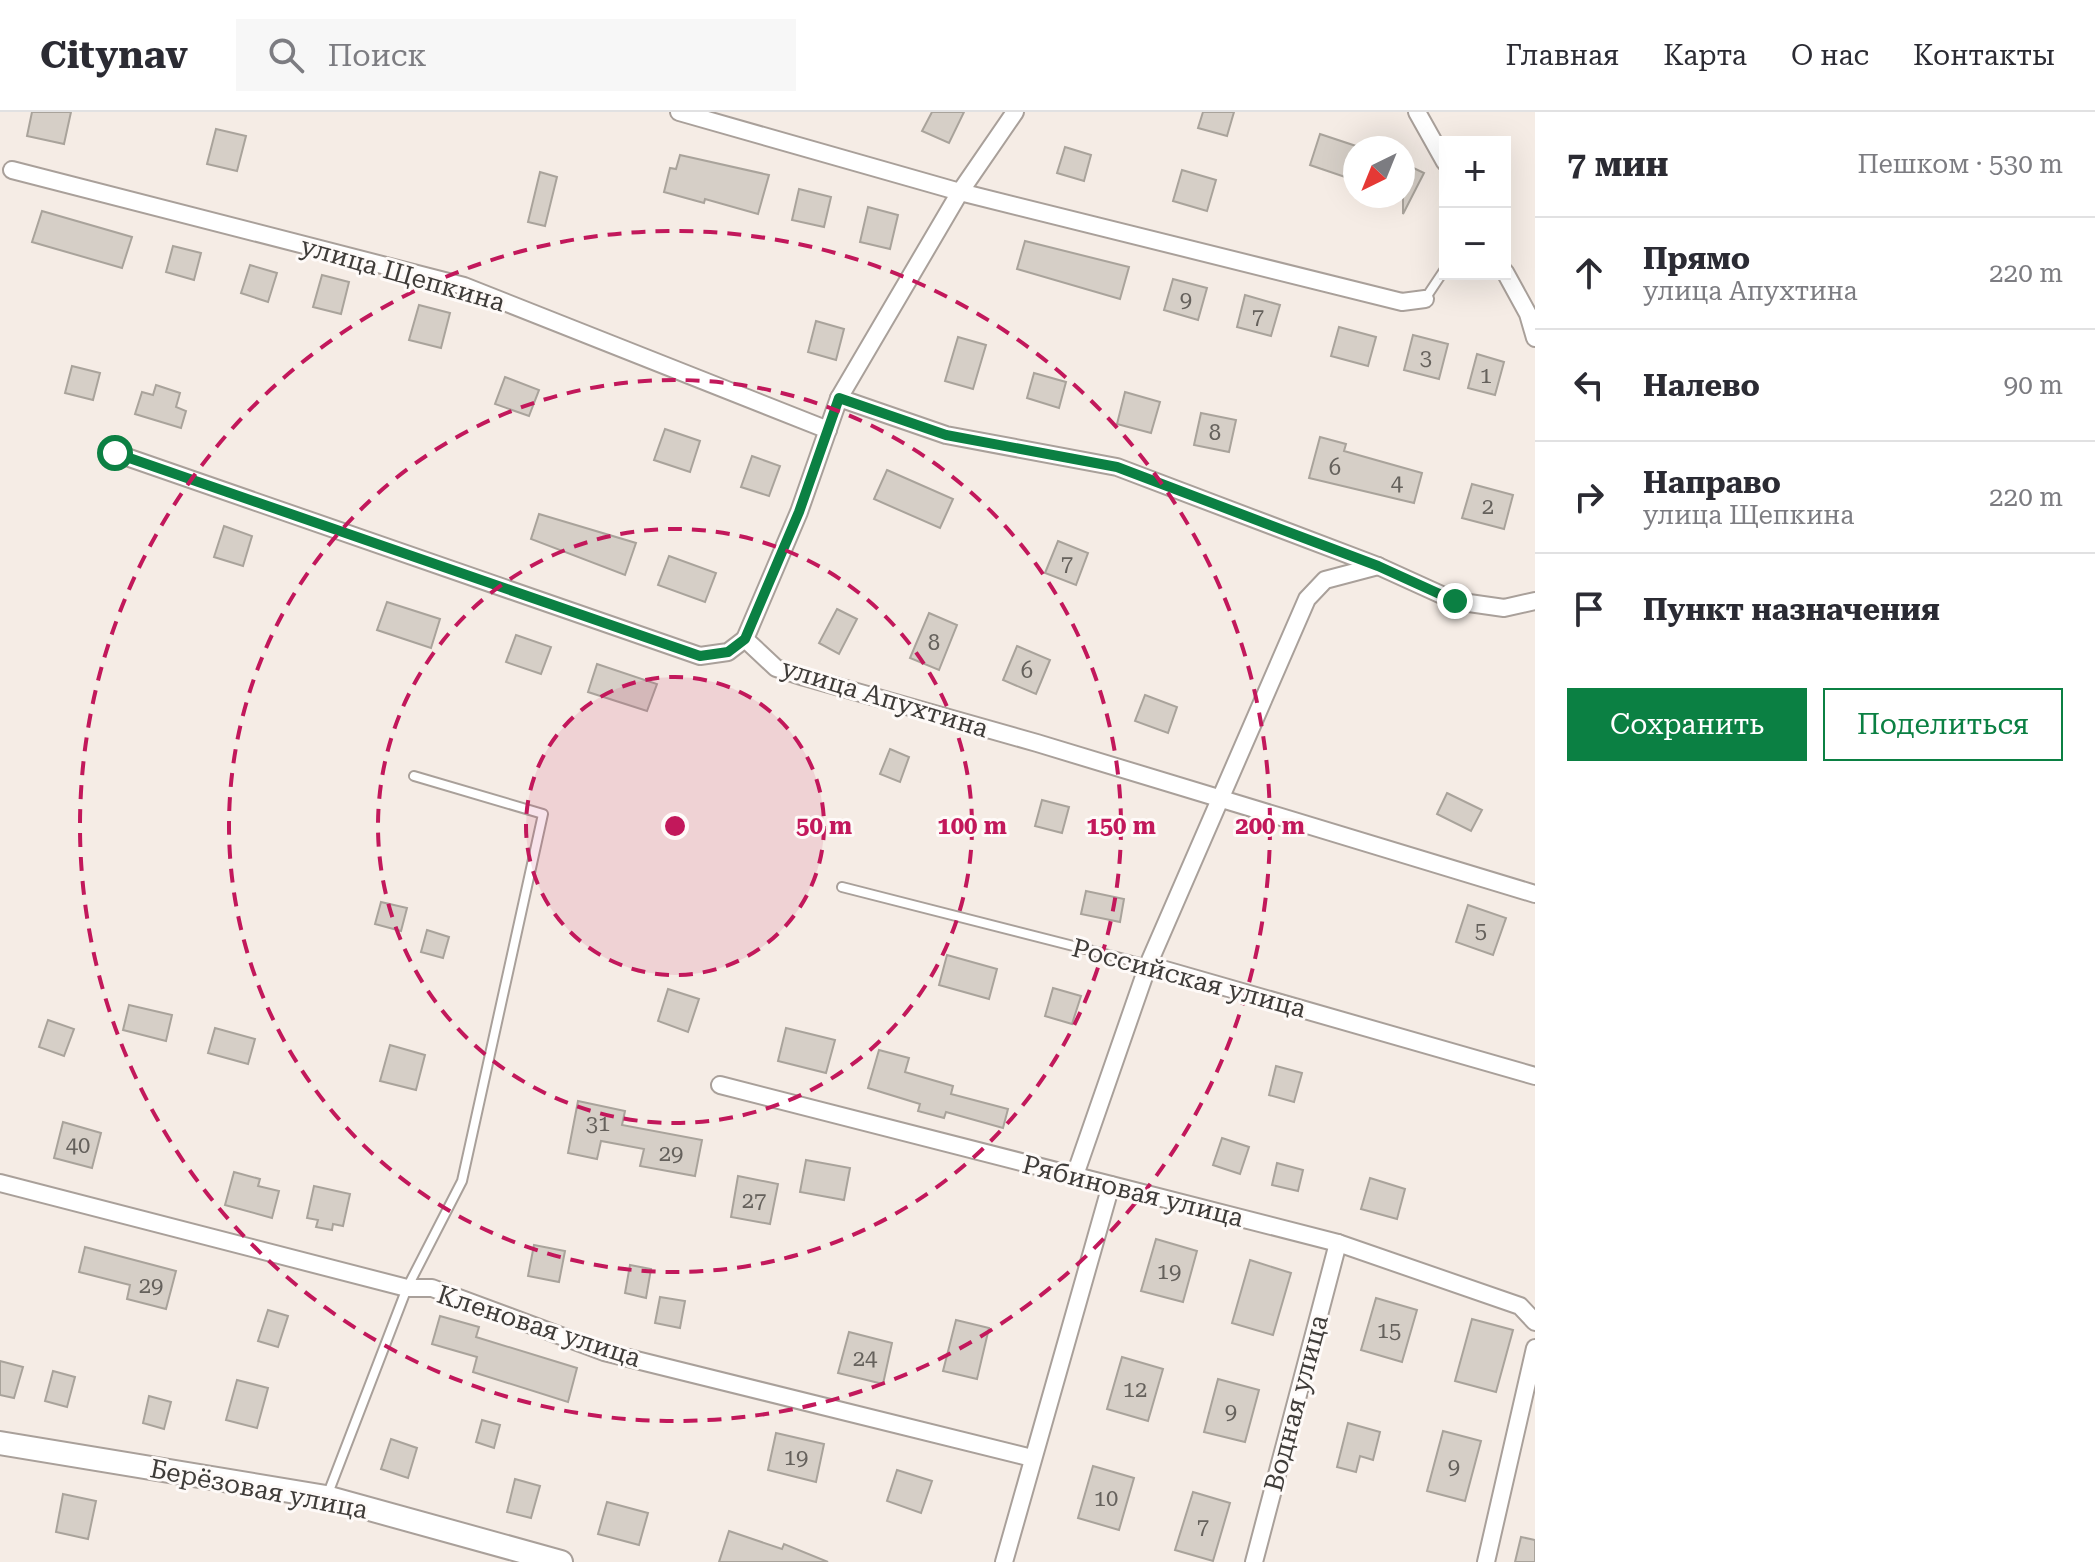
<!DOCTYPE html>
<html lang="ru">
<head>
<meta charset="utf-8">
<style>
  body { margin:0; font-family:"Roboto Serif",serif; background:#f7f7f7; color:#2b2b33 }
  .controls { position:absolute; right:24px; top:24px; display:grid; overflow:hidden; border-radius:0px; box-shadow:0 8px 32px #0002 }
  .controls button { width:72px; height:72px; display:grid; place-items:center; padding:0; border:0; border-bottom:2px solid #e1e1e2; background:#fff; color:#2b2b33; font:40px sans-serif }
  .compass { position:absolute; left:1343px; top:24px; width:72px; height:72px; border-radius:50%; background:#fff; box-shadow:0 8px 32px #0002; rotate:223deg }
  .stop { position:absolute; width:24px; height:24px; margin:-18px; border:6px solid #0b8043; border-radius:50%; background:#fff }
  .stop.end { background:#0b8043; border-color:#fff; box-shadow:0 2px 8px #0008 }
  .list { margin:0; padding:0; list-style:none }
  h2 { display:flex; justify-content:space-between; align-items:center; height:104px; margin:0; padding:0 32px; font-size:34px }
  h2 small { font-size:26px; font-weight:400; color:#7c7c81 }
  .list li { display:grid; grid-template-columns:52px 1fr auto; gap:24px; align-items:center; box-sizing:border-box; height:112px; padding:0 32px; border-top:2px solid #e1e1e2 }
  .list b { display:block; font-size:30px; white-space:nowrap }
  .list p { margin:0; font-size:26px; white-space:nowrap; color:#7c7c81 }
  .list em { font-size:26px; font-style:normal; color:#7c7c81 }
  .actions { display:flex; gap:16px; padding:24px 32px }
  .actions a { flex:1; padding:18px 0; border:2px solid #0b8043; border-radius:0px; text-align:center; font-size:28px; color:#0b8043 }
  .actions .main { background:#0b8043; color:#fff }
  .icon { flex:none; width:44px; height:44px; fill:none; stroke:currentColor; stroke-width:2; stroke-linecap:round; stroke-linejoin:round }
  .map { position:relative; flex:none; width:1535px; height:1450px; overflow:hidden }
  header { display:flex; align-items:center; gap:48px; box-sizing:border-box; height:112px; padding:0 40px; background:#fff; border-bottom:2px solid #e1e1e2 }
  header strong { font-size:38px }
  nav { display:flex; gap:44px; margin-inline-start:auto; font-size:28px }
  .search { width:560px; height:72px; background:#f7f7f7; display:flex; align-items:center; gap:20px; box-sizing:border-box; padding:0 28px; border-radius:0px; color:#7c7c81; font-size:30px }
  main { display:flex }
  aside { flex:1; background:#fff }
  .map>svg:first-child { display:block }
  .building { fill:#d6cfc7; stroke:#a9a39b; stroke-width:2 }
  .lines { fill:none; stroke-linecap:round; stroke-linejoin:round }
  .service-casing { stroke:#a9a09a; stroke-width:12 }
  .minor-casing { stroke:#a9a09a; stroke-width:20 }
  .secondary-casing { stroke:#a9a09a; stroke-width:26 }
  .service { stroke:#fff; stroke-width:8 }
  .minor { stroke:#fff; stroke-width:16 }
  .secondary { stroke:#fff; stroke-width:22 }
  .route { stroke:#0b8043; stroke-width:10 }
  .ring { fill:none; stroke:#c2185b; stroke-width:4; stroke-dasharray:14 10 }
  .labels { text-anchor:middle; dominant-baseline:central; stroke-width:6; stroke-linejoin:round; paint-order:stroke }
  .number-label { font-size:22px; fill:#65615c }
  .street-label { font-size:26px; fill:#3f3c39; stroke:#fefaf8 }
  .centre { fill:#c2185b; stroke:#fefaf8; stroke-width:4 }
  .ring-label { font-size:24px; text-anchor:middle; font-weight:bold; fill:#c2185b; stroke:#fefaf8; stroke-width:6; stroke-linejoin:round; paint-order:stroke }
</style>
</head>
<body>
<header>
<strong>Citynav</strong>
<div class="search"><svg class="icon" aria-label="search" viewBox="0 0 24 24"><circle cx="10" cy="10" r="6"/><path d="M15 15l6 6"/></svg>Поиск</div>
<nav><a>Главная</a><a>Карта</a><a>О нас</a><a>Контакты</a></nav>
</header>
<main>
<div class="map">
<svg width="1535" height="1450" viewBox="0 0 1535 1450">
  <rect width="100%" height="100%" fill="#f5ece5"/>
  <!-- building -->
  <g class="building">
    <polygon points="32,0 71,0 64,32 27,24"/>
    <polygon points="932,0 964,0 949,31 922,19"/>
    <polygon points="1203,0 1234,0 1227,24 1198,16"/>
    <polygon points="216,17 246,24 237,59 207,52"/>
    <polygon points="1320,22 1356,34 1345,65 1310,53"/>
    <polygon points="1065,35 1091,43 1084,69 1057,61"/>
    <polygon points="680,43 769,63 758,102 705,87 704,91 664,80 670,56 676,57"/>
    <polygon points="1403,51 1424,61 1403,102"/>
    <polygon points="1182,58 1216,68 1207,99 1173,89"/>
    <polygon points="540,60 557,65 545,114 528,110"/>
    <polygon points="799,77 831,85 824,115 792,108"/>
    <polygon points="868,95 898,103 890,137 860,130"/>
    <polygon points="42,99 132,125 122,156 32,130"/>
    <polygon points="1025,129 1129,155 1120,187 1017,157"/>
    <polygon points="173,134 201,141 194,168 166,160"/>
    <polygon points="250,153 277,161 268,190 241,181"/>
    <polygon points="322,163 349,170 341,202 313,195"/>
    <polygon points="1173,167 1207,176 1198,208 1164,198"/>
    <polygon points="1245,183 1280,193 1271,224 1237,215"/>
    <polygon points="419,193 450,201 441,236 409,228"/>
    <polygon points="816,209 844,217 836,248 808,240"/>
    <polygon points="1339,215 1376,225 1368,254 1331,244"/>
    <polygon points="1413,223 1448,232 1439,267 1404,258"/>
    <polygon points="958,225 986,233 973,277 945,269"/>
    <polygon points="1477,242 1504,250 1495,283 1468,276"/>
    <polygon points="72,254 100,261 93,288 65,281"/>
    <polygon points="1034,261 1066,270 1059,296 1027,286"/>
    <polygon points="505,265 539,278 529,304 495,292"/>
    <polygon points="156,273 180,281 176,295 186,299 181,316 135,302 142,280 153,283"/>
    <polygon points="1125,280 1160,290 1151,321 1117,312"/>
    <polygon points="1201,301 1236,308 1229,340 1194,333"/>
    <polygon points="665,317 700,329 690,360 654,348"/>
    <polygon points="1320,325 1346,332 1344,339 1422,361 1414,391 1309,366"/>
    <polygon points="752,344 780,354 769,384 741,375"/>
    <polygon points="887,358 953,387 940,416 874,387"/>
    <polygon points="1472,372 1513,383 1504,417 1462,406"/>
    <polygon points="539,402 636,431 625,463 531,427"/>
    <polygon points="224,414 252,424 243,454 214,445"/>
    <polygon points="1058,429 1088,441 1076,473 1045,461"/>
    <polygon points="669,444 716,461 705,490 658,473"/>
    <polygon points="387,490 440,507 431,536 377,518"/>
    <polygon points="837,497 857,507 839,542 819,531"/>
    <polygon points="929,501 957,513 939,558 910,546"/>
    <polygon points="516,523 551,535 541,562 506,550"/>
    <polygon points="1017,534 1050,548 1036,582 1003,568"/>
    <polygon points="597,552 657,572 647,599 588,580"/>
    <polygon points="1145,583 1177,595 1168,621 1135,609"/>
    <polygon points="890,637 909,645 900,670 880,662"/>
    <polygon points="1447,681 1482,698 1471,719 1437,702"/>
    <polygon points="1042,688 1069,695 1062,721 1035,714"/>
    <polygon points="1086,779 1124,787 1120,810 1081,802"/>
    <polygon points="381,790 407,796 401,819 375,812"/>
    <polygon points="1468,793 1506,806 1493,843 1456,830"/>
    <polygon points="427,818 449,825 443,846 421,840"/>
    <polygon points="947,843 997,857 989,887 939,873"/>
    <polygon points="1053,876 1081,884 1072,912 1045,904"/>
    <polygon points="668,877 699,887 688,920 658,909"/>
    <polygon points="129,893 172,903 166,929 123,918"/>
    <polygon points="48,908 74,917 64,944 39,935"/>
    <polygon points="215,916 255,927 248,952 208,941"/>
    <polygon points="786,916 835,928 826,961 778,949"/>
    <polygon points="390,933 425,943 416,978 380,969"/>
    <polygon points="879,938 909,946 905,960 953,974 951,982 1008,997 1003,1016 946,1000 944,1006 918,999 920,992 868,976"/>
    <polygon points="1276,954 1302,961 1294,990 1269,983"/>
    <polygon points="578,989 625,999 622,1013 702,1028 695,1064 640,1054 644,1037 601,1029 597,1047 568,1041"/>
    <polygon points="63,1010 101,1021 92,1056 54,1046"/>
    <polygon points="1222,1026 1249,1035 1240,1062 1213,1053"/>
    <polygon points="806,1048 850,1056 844,1088 800,1080"/>
    <polygon points="1277,1051 1303,1058 1298,1079 1272,1073"/>
    <polygon points="234,1060 260,1067 258,1074 279,1079 272,1106 225,1093"/>
    <polygon points="738,1064 778,1072 770,1112 731,1105"/>
    <polygon points="1370,1066 1405,1077 1397,1107 1361,1097"/>
    <polygon points="314,1074 350,1082 343,1114 333,1112 332,1118 316,1115 318,1108 307,1106"/>
    <polygon points="1156,1127 1197,1139 1183,1190 1141,1179"/>
    <polygon points="534,1133 565,1139 559,1170 528,1164"/>
    <polygon points="85,1135 176,1159 166,1197 127,1187 130,1173 79,1160"/>
    <polygon points="1250,1148 1291,1161 1273,1223 1232,1211"/>
    <polygon points="630,1153 651,1157 646,1186 625,1181"/>
    <polygon points="660,1185 685,1189 680,1216 655,1211"/>
    <polygon points="1376,1186 1417,1198 1402,1250 1361,1238"/>
    <polygon points="268,1198 288,1204 278,1235 258,1229"/>
    <polygon points="440,1204 479,1215 476,1225 577,1256 568,1290 473,1260 477,1245 432,1232"/>
    <polygon points="1472,1207 1513,1218 1496,1280 1455,1269"/>
    <polygon points="956,1208 989,1216 977,1267 943,1259"/>
    <polygon points="849,1220 892,1231 883,1272 838,1261"/>
    <polygon points="1122,1245 1163,1257 1148,1309 1107,1297"/>
    <polygon points="0,1249 23,1255 14,1286 0,1283"/>
    <polygon points="53,1259 75,1265 67,1295 45,1289"/>
    <polygon points="1218,1267 1259,1278 1245,1330 1204,1320"/>
    <polygon points="237,1268 268,1276 257,1316 226,1308"/>
    <polygon points="149,1284 171,1290 164,1317 143,1311"/>
    <polygon points="482,1308 500,1313 494,1336 476,1330"/>
    <polygon points="1348,1311 1380,1320 1373,1348 1360,1344 1356,1360 1337,1355"/>
    <polygon points="1443,1319 1481,1329 1465,1389 1427,1379"/>
    <polygon points="776,1321 824,1332 816,1370 768,1358"/>
    <polygon points="391,1327 417,1336 408,1366 381,1357"/>
    <polygon points="1093,1354 1134,1366 1119,1418 1078,1406"/>
    <polygon points="897,1358 932,1369 921,1401 887,1389"/>
    <polygon points="515,1367 540,1374 531,1406 507,1400"/>
    <polygon points="1193,1380 1230,1391 1213,1449 1175,1438"/>
    <polygon points="63,1382 96,1389 88,1427 56,1420"/>
    <polygon points="607,1390 648,1401 639,1433 598,1422"/>
    <polygon points="729,1419 782,1437 784,1432 828,1450 719,1450"/>
    <polygon points="1521,1425 1535,1428 1535,1450 1515,1450"/>
  </g>
  <g class="lines">
    <defs>
      <g id="service">
        <polyline points="1425,187 1445,157"/>
        <polyline points="842,775 1148,853"/>
        <polyline points="327,1384 407,1176 462,1069 543,702 414,664"/>
      </g>
      <g id="minor">
        <polyline points="679,0 960,80 1402,190 1425,187"/>
        <polyline points="1417,0 1445,50"/>
        <polyline points="12,58 464,174 828,318"/>
        <polyline points="1505,160 1528,202 1535,226"/>
        <polyline points="839,286 946,323 1117,355 1378,454 1455,489 1504,496 1535,489"/>
        <polyline points="115,341 700,544 728,540 745,527"/>
        <polyline points="745,527 776,556 804,565 1037,631 1535,782"/>
        <polyline points="745,527 799,400 839,286 960,80 1015,0"/>
        <polyline points="1148,853 1535,964"/>
        <polyline points="720,973 1338,1131 1520,1194 1535,1210"/>
        <polyline points="1075,1063 1148,853 1307,487 1325,468 1378,454"/>
        <polyline points="0,1071 407,1176 432,1176 604,1240 1032,1346"/>
        <polyline points="1004,1450 1111,1073"/>
        <polyline points="1254,1450 1338,1131"/>
        <polyline points="1486,1450 1535,1236"/>
      </g>
      <polyline id="secondary" points="0,1331 326,1385 561,1450"/>
    </defs>
    <!-- service casing -->
    <use href="#service" class="service-casing"/>
    <!-- minor casing -->
    <use href="#minor" class="minor-casing"/>
    <!-- secondary casing -->
    <use href="#secondary" class="secondary-casing"/>
    <!-- service -->
    <use href="#service" class="service"/>
    <!-- minor -->
    <use href="#minor" class="minor"/>
    <!-- secondary -->
    <use href="#secondary" class="secondary"/>
  </g>
  <g class="lines">
    <!-- route -->
    <polyline class="route" points="115,341 700,544 728,540 745,527 799,400 839,286 946,323 1117,355 1378,454 1455,489"/>
  </g>
  <!-- distance rings -->
  <circle cx="675" cy="714" r="149" fill="#c2185b" fill-opacity=".12"/>
  <g class="ring">
    <circle cx="675" cy="714" r="149"/>
    <circle cx="675" cy="714" r="297"/>
    <circle cx="675" cy="714" r="446"/>
    <circle cx="675" cy="714" r="595"/>
  </g>
  <g class="labels">
    <!-- number labels -->
    <g class="number-label">
      <text x="1186" y="187">9</text>
      <text x="1258" y="204">7</text>
      <text x="1426" y="245">3</text>
      <text x="1486" y="263">1</text>
      <text x="1215" y="320">8</text>
      <text x="1335" y="355">6</text>
      <text x="1397" y="371">4</text>
      <text x="1488" y="394">2</text>
      <text x="1067" y="451">7</text>
      <text x="934" y="530">8</text>
      <text x="1027" y="558">6</text>
      <text x="1481" y="818">5</text>
      <text x="598" y="1011">31</text>
      <text x="78" y="1033">40</text>
      <text x="671" y="1041">29</text>
      <text x="754" y="1088">27</text>
      <text x="1169" y="1159">19</text>
      <text x="151" y="1173">29</text>
      <text x="1389" y="1218">15</text>
      <text x="865" y="1246">24</text>
      <text x="1135" y="1277">12</text>
      <text x="1231" y="1299">9</text>
      <text x="796" y="1345">19</text>
      <text x="1454" y="1354">9</text>
      <text x="1106" y="1386">10</text>
      <text x="1203" y="1414">7</text>
    </g>
    <!-- street labels -->
    <g class="street-label">
      <text transform="translate(403 162) rotate(16)">улица Щепкина</text>
      <text transform="translate(885 586) rotate(17)">улица Апухтина</text>
      <text transform="translate(1189 866) rotate(15)">Российская улица</text>
      <text transform="translate(1133 1079) rotate(14)">Рябиновая улица</text>
      <text transform="translate(539 1214) rotate(18)">Кленовая улица</text>
      <text transform="translate(1296 1291) rotate(-75)">Водная улица</text>
      <text transform="translate(259 1377) rotate(11)">Берёзовая улица</text>
    </g>
  </g>
  <circle cx="675" cy="714" r="12" class="centre"/>
  <g class="ring-label">
    <text x="824" y="722">50 m</text>
    <text x="972" y="722">100 m</text>
    <text x="1121" y="722">150 m</text>
    <text x="1270" y="722">200 m</text>
  </g>
</svg>
<div class="controls">
<button>+</button>
<button>−</button>
</div>
<svg class="compass" viewBox="-18 -18 36 36"><path d="M0-13l5 13h-10z" fill="#e53935"/><path d="M0 13l5-13h-10z" fill="#7c7c81"/></svg>
<div class="stop" style="left:115px;top:341px"></div>
<div class="stop end" style="left:1455px;top:489px"></div>
</div>
<aside>
<h2>7 мин<small>Пешком · 530 m</small></h2>
<ul class="list">
<li><svg class="icon" aria-label="ahead" viewBox="0 0 24 24"><path d="M12 20V5M6 11l6-6 6 6"/></svg><div><b>Прямо</b><p>улица Апухтина</p></div><em>220 m</em></li>
<li><svg class="icon" aria-label="left" viewBox="0 0 24 24"><path d="M17 20v-9H6M10 6l-5 5 5 5"/></svg><div><b>Налево</b></div><em>90 m</em></li>
<li><svg class="icon" aria-label="right" viewBox="0 0 24 24"><path d="M7 20v-9h11M14 6l5 5-5 5"/></svg><div><b>Направо</b><p>улица Щепкина</p></div><em>220 m</em></li>
<li><svg class="icon" aria-label="arrive" viewBox="0 0 24 24"><path d="M6 21V4h12l-3 4 3 4H6"/></svg><div><b>Пункт назначения</b></div></li>
</ul>
<div class="actions"><a class="main">Сохранить</a><a>Поделиться</a></div>
</aside>
</main>
</body>
</html>
